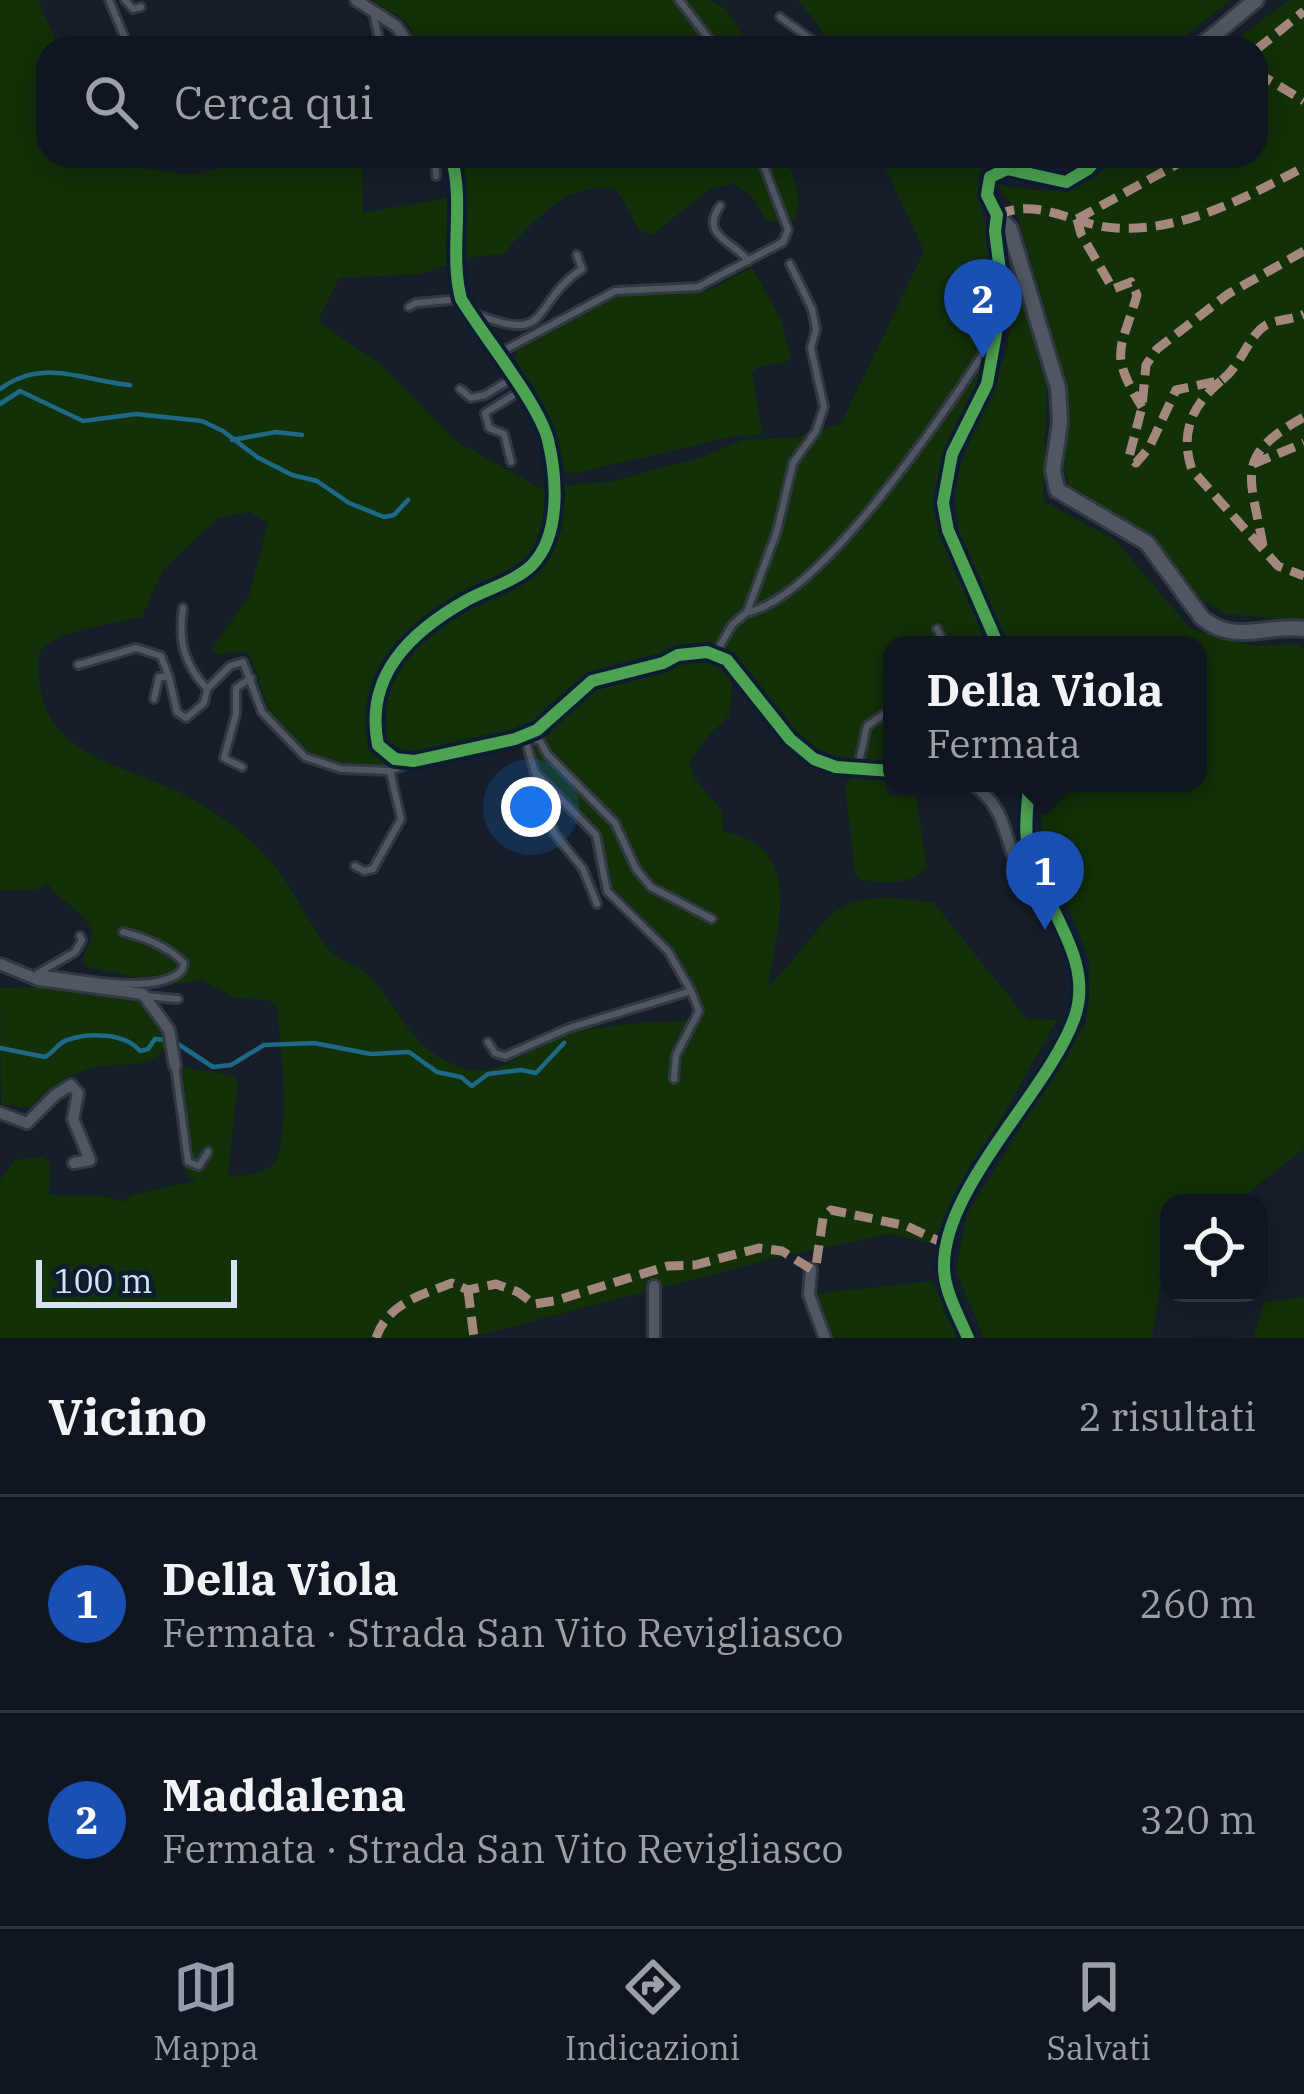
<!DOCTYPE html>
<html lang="it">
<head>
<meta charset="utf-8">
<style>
  body { margin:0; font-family:"IBM Plex Serif",serif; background:#1e232d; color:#f1f3f6 }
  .controls { position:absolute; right:36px; bottom:36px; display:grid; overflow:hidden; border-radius:24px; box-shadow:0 6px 30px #0003 }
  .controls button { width:108px; height:108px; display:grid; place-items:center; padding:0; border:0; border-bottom:3px solid #30353e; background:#101620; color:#f1f3f6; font:60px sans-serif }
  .scale { position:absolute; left:36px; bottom:30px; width:201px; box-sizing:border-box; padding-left:12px; border:6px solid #d7e1f1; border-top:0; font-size:33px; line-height:42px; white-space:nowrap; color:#d7e1f1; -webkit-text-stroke:9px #0e1c32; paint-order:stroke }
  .you { position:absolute; left:531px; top:807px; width:42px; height:42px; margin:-30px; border:9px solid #fff; border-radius:50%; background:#1a73e8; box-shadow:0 0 0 18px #1a73e833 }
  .badge { display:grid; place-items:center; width:78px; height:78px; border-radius:50%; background:#939dab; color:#fff; font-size:39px; font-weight:700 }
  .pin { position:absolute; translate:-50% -99px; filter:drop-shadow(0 3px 6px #0008) }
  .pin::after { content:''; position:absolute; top:63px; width:42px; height:36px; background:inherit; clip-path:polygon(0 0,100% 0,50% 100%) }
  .popup { position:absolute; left:883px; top:636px; width:324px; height:156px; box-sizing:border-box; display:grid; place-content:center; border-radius:24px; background:#101620; filter:drop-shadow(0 3px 9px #0005); font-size:39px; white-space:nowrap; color:#9c9fa5 }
  .popup b { font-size:45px; color:#f1f3f6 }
  .popup::after { content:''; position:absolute; left:50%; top:100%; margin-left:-24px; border:24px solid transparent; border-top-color:#101620 }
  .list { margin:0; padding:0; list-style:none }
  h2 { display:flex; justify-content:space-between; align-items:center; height:156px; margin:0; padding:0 48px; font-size:51px }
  h2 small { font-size:39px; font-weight:400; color:#9c9fa5 }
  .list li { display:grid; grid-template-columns:78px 1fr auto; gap:36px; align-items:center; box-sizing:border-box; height:216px; padding:0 48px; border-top:3px solid #30353e }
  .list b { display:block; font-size:45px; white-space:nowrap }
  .list p { margin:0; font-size:39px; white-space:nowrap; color:#9c9fa5 }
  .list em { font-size:39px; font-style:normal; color:#9c9fa5 }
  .icon { flex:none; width:66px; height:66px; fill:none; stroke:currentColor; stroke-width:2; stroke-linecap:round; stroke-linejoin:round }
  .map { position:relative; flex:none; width:1304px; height:1338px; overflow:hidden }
  .search { position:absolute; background:#101620; box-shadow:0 6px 30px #0003; left:36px; right:36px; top:36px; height:132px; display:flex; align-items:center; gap:30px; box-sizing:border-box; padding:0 42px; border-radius:36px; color:#9c9fa5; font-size:45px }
  .sheet { height:588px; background:#101620 }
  nav { display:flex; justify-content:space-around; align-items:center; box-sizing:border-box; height:168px; border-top:3px solid #30353e; background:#101620; font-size:33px; color:#9c9fa5 }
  nav a { display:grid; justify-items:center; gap:6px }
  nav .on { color:#939dab }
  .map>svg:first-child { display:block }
  .green { fill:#123108; fill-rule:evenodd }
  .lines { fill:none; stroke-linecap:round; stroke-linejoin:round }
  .stream { stroke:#1e6888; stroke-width:4.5 }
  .service-casing { stroke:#323842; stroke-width:12 }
  .minor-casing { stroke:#323842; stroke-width:16 }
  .tertiary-casing { stroke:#323842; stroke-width:20 }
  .service { stroke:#515761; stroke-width:6 }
  .minor { stroke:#515761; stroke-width:10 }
  .tertiary { stroke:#515761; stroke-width:14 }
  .quiet { stroke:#a5887d; stroke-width:9; stroke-dasharray:18 9; stroke-linecap:butt }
  .cycleway-casing { stroke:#0e1c32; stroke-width:20 }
  .cycleway { stroke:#4ca352; stroke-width:12 }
</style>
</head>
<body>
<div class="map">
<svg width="1304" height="1338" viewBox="0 0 1304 1338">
  <rect width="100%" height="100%" fill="#161e2a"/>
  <!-- green -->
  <g class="green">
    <path d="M0 0H38L59 48H48V156H106L110 165 197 175 260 156H362L363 213 464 195 457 156H784C796 179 803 197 794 221H767L752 196 733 183 710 189 652 235 639 230 617 190C568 178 534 222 503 254L474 257 421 274 339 278 318 321 381 365 456 441 540 488 613 481 703 457 742 440 795 438 841 424 924 251 880 156H994L986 160 977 178 995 285 984 374 967 413 946 444 932 500 946 551 955 560 991 645H892V765L843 761 806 744 734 653 730 715 707 737 689 763 695 779 722 811 723 831C806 848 777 926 768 987 837 920 819 885 934 903L1027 1019 1057 1020 931 1243 889 1234 776 1258 467 1338H0V1180L15 1160 41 1157 50 1162 49 1194C73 1198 102 1191 123 1202L131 1195 195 1181 186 1174 170 1071 179 1066 234 1076 238 1082 228 1176C243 1175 262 1176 273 1164 292 1146 281 1033 276 1005L268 1000 235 998 202 980 173 985 87 967 82 959 93 935C86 908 60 905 48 883L34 890 0 891ZM250 512 268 523 249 595 212 649 219 654 246 651C262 674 260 703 279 726 307 760 353 773 396 764 408 762 418 754 431 752 464 745 498 742 532 738L541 772 601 835 610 886 676 951 704 1019C658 1023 604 1022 559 1037 531 1046 500 1079 467 1069 411 1053 406 1016 371 978 360 965 338 962 327 947 305 918 291 883 266 856 248 836 217 813 194 800 136 765 46 763 39 679 38 667 35 654 46 645 66 629 116 623 142 617L163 570 218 518Z"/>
    <polygon points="372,0 709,0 725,8 752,48 420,48 408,23"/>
    <polygon points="798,0 1231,0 1169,48 829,48 820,28"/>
    <path d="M1290 0H1304V621L1226 614 1195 596 1149 533 1070 488 1064 471 1066 444 1060 360 1018 217 998 185C1050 192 1080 200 1117 156H1256V48H1224Z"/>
    <polygon points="1005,244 1047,381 1043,501 1115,540 1191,629 1254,646 1297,644 1304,648 1304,1149 1235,1203 1169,1203 1169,1254 1165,1257 1152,1338 984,1338 956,1271 967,1214 1087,1021 1090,962 1042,841 1040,783 1198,783 1198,645 1010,645 960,540 953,484 1007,350 1012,301"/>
    <polygon points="749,268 753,269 781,319 791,357 786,362 757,367 752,373 762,431 758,435 730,437 578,473 565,472 558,467 551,431 515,360 516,350 623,294 710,290"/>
    <path d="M854 776 884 778 889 795 916 797 927 868C908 886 886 883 861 880L855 873 845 786Z"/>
    <path d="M49 987 142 1001 165 1033 168 1045C150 1072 124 1061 96 1067 69 1073 49 1089 29 1108L1 1104 0 988Z"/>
    <polygon points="932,1281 959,1338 831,1338 812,1294"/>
    <polygon points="1304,1297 1304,1338 1253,1338 1264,1302"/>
  </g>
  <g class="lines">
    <!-- stream -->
    <g class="stream">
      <path d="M0 389C43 357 83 381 130 385"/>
      <polyline points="0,404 20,391 83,421 136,414 202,421 223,431 257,457 292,475 317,481 349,503 384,517 394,515 408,500"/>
      <polyline points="232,440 276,432 302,435"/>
      <polyline points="175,1042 213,1067 231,1065 264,1045 314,1043 371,1054 409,1052 437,1072 461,1077 472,1086 488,1074 521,1070 536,1073 564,1043"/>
      <path d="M0 1048 45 1057C54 1052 58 1043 67 1040 89 1032 125 1033 140 1051L148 1049 155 1039 168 1040"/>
    </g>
    <defs>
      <g id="service">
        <polyline points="109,0 129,48"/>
        <polyline points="125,0 133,9 141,7"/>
        <polyline points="679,0 716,48"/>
        <polyline points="373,13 381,48"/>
        <polyline points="780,17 823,48"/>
        <polyline points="435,156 436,176"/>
        <path d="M720 206C699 236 735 242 748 261"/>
        <polyline points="409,307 416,303 461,299"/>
        <path d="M471 312C555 347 528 305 582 269L577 255"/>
        <polyline points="499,353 615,291 698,287 783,242 788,230 760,156"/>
        <polyline points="460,389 471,398 485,395 513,378"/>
        <polyline points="511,462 504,434 489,428 485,413 520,391"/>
        <path d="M183 608C178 641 184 664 207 689L230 666 243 662 262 712 305 757 341 769 390 771 411 763"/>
        <path d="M749 612C823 594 947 410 989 344"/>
        <polyline points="937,629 945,645"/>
        <polyline points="716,653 732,625 747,612 777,531 793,463 816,431 824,407 811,348 816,329 812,309 790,264"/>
        <polyline points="78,665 136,648 161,656 169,677"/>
        <polyline points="154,699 159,677 169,677 177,712 186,718 204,703 207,689"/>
        <polyline points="524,736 554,833 583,869 597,904"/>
        <polyline points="527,737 540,741 547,754 615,823 636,869 651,887 712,919"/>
        <polyline points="858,766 867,726 892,709"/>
        <polyline points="242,767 224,758 236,714 236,688 251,678"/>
        <polyline points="355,866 364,871 373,869 401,819 390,771"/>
        <polyline points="40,972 75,952 82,940 80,936"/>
        <path d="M38 973C73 977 159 997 182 970L184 963C167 946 146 938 123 932"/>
        <polyline points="146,996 178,999"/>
        <polyline points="488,1042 495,1053 505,1056 569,1028 691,991 668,951 607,891 596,835 534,771"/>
        <polyline points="175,1066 188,1162 199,1166 208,1152"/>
        <polyline points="674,1079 676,1055 699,1011 691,991"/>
      </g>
      <g id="minor">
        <polyline points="356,0 396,26 412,48"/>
        <path d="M451 156C465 203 449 252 461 299 483 336 538 402 548 440 557 478 561 535 532 565 516 581 487 589 467 600 410 632 364 676 378 745L395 759 414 761 515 739 537 730 592 681 663 663 678 655 707 652 727 660 790 739 814 759 836 767 892 771"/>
        <path d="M970 783C1018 812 998 859 1035 884L1043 883"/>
        <polyline points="0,964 39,980 143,994 169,1030 175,1066"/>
        <polyline points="0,1113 27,1123 55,1095 71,1085 78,1093 73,1119 90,1160 74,1163"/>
        <polyline points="811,1269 809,1295 825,1338"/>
        <polyline points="654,1286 654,1338"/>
      </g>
      <g id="tertiary">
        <polyline points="1198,48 1256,0"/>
        <path d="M997 215 1010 229 1058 388 1060 422 1053 470 1057 490 1147 543 1202 618C1235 645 1267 624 1304 629"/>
        <polyline points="998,645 948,530 943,503 952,454 987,384 1003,295 995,231 997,215 987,195 990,177 1007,169 1066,182 1088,169 1099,156"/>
        <path d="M968 1338C960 1319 948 1298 945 1278 932 1198 1047 1094 1074 1019 1097 958 1040 904 1028 847 1024 827 1028 803 1029 783"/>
      </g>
    </defs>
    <!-- service casing -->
    <use href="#service" class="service-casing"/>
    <!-- minor casing -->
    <use href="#minor" class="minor-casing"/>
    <!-- tertiary casing -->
    <use href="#tertiary" class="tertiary-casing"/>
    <!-- service -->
    <use href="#service" class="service"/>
    <!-- minor -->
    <use href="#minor" class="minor"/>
    <!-- tertiary -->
    <use href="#tertiary" class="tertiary"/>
    <!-- quiet -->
    <g class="quiet">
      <polyline points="1256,50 1304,11"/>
      <polyline points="1256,72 1304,101"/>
      <path d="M997 215C1040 196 1073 226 1116 228 1183 232 1247 197 1304 167"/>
      <path d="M1077 219 1081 234 1113 289 1131 282 1137 295C1121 351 1108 352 1142 407"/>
      <polyline points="1077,219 1192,156"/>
      <path d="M1304 251 1228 294 1157 349 1146 365 1142 407 1129 457 1136 463 1149 448 1176 390 1222 380C1193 404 1179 432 1192 470L1278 566 1304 576"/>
      <path d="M1222 380C1243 363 1248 336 1266 325 1277 319 1292 320 1304 314"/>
      <polyline points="1253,464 1304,443"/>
      <path d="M1263 546C1251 476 1232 457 1304 417"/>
      <polyline points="468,1290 474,1338"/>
      <path d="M376 1338C388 1303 421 1295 452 1283L468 1290 496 1284 518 1292 534 1304 554 1301 668 1266 695 1265 759 1248 782 1251 811 1269 816 1266 823 1218 831 1210 907 1226 947 1245"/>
    </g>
    <defs>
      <g id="cycleway">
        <path d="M451 156C465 203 449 252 461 299 483 336 538 402 548 440 557 478 561 535 532 565 516 581 487 589 467 600 410 632 364 676 378 745L395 759 414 761 515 739 537 730 592 681 663 663 678 655 707 652 727 660 790 739 814 759 836 767 892 771"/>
        <polyline points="998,645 948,530 943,503 952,454 987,384 1003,295 995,231 997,215 987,195 990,177 1007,169 1066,182 1088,169 1099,156"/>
        <path d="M968 1338C960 1319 948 1298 945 1278 932 1198 1047 1094 1074 1019 1097 958 1040 904 1028 847 1024 827 1028 803 1029 783"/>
      </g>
    </defs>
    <!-- cycleway casing -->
    <use href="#cycleway" class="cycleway-casing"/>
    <!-- cycleway -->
    <use href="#cycleway" class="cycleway"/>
  </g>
</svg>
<div class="controls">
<button><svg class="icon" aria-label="locate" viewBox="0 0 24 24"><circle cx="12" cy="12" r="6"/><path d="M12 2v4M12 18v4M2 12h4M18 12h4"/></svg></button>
</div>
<div class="scale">100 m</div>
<div class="you"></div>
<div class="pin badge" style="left:1045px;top:930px;background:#1a4fb4">1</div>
<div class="popup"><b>Della Viola</b>Fermata</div>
<div class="pin badge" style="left:983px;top:358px;background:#1a4fb4">2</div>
<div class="search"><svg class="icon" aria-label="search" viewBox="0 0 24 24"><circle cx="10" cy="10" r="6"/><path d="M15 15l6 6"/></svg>Cerca qui</div>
</div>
<section class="sheet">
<h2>Vicino<small>2 risultati</small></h2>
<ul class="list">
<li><span class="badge" style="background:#1a4fb4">1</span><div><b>Della Viola</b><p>Fermata · Strada San Vito Revigliasco</p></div><em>260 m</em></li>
<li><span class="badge" style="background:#1a4fb4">2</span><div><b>Maddalena</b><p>Fermata · Strada San Vito Revigliasco</p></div><em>320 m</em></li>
</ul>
</section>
<nav>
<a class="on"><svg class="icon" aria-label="map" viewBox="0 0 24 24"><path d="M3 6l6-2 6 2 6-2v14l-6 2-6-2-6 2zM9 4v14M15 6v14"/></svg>Mappa</a>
<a><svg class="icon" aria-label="directions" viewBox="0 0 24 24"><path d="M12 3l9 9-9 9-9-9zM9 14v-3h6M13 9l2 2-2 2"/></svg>Indicazioni</a>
<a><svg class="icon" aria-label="saved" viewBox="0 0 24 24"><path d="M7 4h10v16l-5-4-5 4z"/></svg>Salvati</a>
</nav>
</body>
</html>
